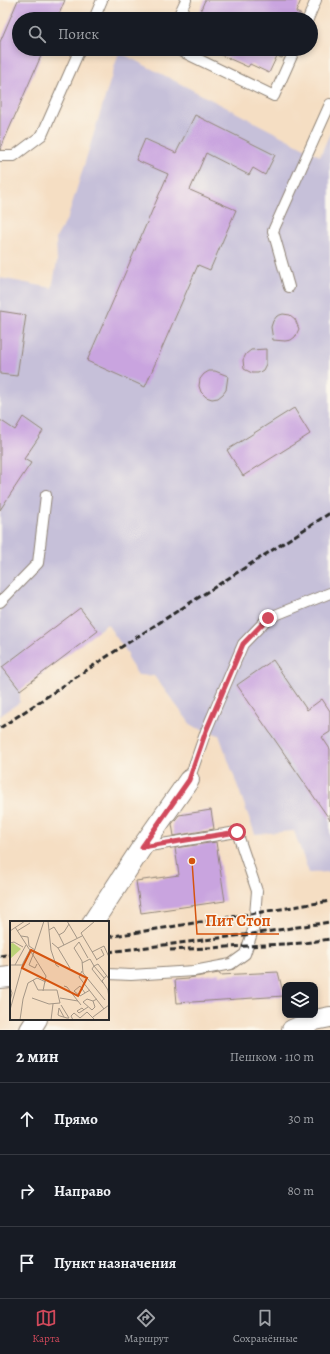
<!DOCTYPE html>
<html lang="ru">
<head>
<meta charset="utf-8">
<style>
  body { margin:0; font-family:Alegreya,serif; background:#20242c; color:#f1f3f6 }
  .controls { position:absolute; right:12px; bottom:12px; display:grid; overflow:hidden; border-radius:8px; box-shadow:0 2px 6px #0003 }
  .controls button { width:36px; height:36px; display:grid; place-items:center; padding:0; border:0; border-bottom:1px solid #363941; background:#171b24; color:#f1f3f6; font:20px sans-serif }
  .stop { position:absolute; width:12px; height:12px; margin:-9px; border:3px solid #d1495b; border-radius:50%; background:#fff }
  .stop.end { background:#d1495b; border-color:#fff; box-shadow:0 1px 4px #0008 }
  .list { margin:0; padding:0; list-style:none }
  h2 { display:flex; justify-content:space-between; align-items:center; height:52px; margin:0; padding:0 16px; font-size:17px }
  h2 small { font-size:13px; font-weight:400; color:#9ea1a6 }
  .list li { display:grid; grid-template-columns:26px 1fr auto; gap:12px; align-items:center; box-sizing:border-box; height:72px; padding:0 16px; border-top:1px solid #363941 }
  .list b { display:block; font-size:15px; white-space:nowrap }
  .list em { font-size:13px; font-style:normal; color:#9ea1a6 }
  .icon { flex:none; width:22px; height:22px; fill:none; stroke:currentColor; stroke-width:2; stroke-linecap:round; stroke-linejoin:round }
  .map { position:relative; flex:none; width:330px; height:1030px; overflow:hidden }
  .search { position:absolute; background:#171b24; box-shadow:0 2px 6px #0003; left:12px; right:12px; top:12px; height:44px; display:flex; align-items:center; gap:10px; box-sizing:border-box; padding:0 14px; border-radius:22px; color:#9ea1a6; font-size:15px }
  .sheet { height:268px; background:#171b24 }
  nav { display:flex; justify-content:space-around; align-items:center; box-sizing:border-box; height:56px; border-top:1px solid #363941; background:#171b24; font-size:11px; color:#9ea1a6 }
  nav a { display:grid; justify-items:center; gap:2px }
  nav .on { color:#d1495b }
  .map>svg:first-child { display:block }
  .industrial { fill:#c6c0d9 }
  .building { fill:#c9a4df }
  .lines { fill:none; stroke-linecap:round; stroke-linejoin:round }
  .lane-casing { stroke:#908477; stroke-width:12 }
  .street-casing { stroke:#908477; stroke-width:22 }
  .lane { stroke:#fff; stroke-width:10 }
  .street { stroke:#fff; stroke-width:20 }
  .rail { stroke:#2b2b2b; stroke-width:3; stroke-dasharray:6 3; stroke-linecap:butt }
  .route { stroke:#d1495b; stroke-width:5 }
  .inset-road { fill:none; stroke:#a49686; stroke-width:1 }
  .view { fill:#d5540f; fill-opacity:0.15; stroke:#d5540f; stroke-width:2 }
  .inset-edge { fill:none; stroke:#2b2b2b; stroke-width:2 }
  .leader { fill:none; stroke:#d5540f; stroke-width:1.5 }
  .callout-dot { fill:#d5540f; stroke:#fbf7ec; stroke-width:1.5 }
  .callout-label { font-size:16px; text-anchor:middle; font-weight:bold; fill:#d5540f; stroke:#fbf7ec; stroke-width:3; stroke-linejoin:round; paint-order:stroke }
</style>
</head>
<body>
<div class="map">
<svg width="330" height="1030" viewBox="0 0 330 1030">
  <rect width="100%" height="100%" fill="#fbf7ec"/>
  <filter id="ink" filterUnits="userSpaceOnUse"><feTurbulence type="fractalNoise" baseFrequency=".025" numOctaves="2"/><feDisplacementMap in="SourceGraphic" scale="8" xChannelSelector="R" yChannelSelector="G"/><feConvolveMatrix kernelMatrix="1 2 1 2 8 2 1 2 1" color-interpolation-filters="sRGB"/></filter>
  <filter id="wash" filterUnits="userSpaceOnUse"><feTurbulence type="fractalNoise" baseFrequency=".012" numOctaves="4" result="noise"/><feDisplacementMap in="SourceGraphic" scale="16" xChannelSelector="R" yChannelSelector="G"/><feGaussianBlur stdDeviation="0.9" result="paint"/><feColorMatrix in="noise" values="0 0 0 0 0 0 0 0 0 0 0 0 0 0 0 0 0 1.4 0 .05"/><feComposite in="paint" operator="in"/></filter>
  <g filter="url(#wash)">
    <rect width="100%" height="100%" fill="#f5dec3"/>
    <!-- industrial -->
    <polygon class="industrial" points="119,52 320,156 330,133 330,872 309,873 294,831 255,834 219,735 192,726 154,676 138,675 128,660 128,654 107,624 20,690 20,702 0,716 0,278 52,288 57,262 56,238 68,217"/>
    <g id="blocks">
      <!-- building -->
      <g class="building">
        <polygon points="18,0 65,0 57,19 19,19 19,49 44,49 0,150 0,42"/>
        <polygon points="205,0 301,0 296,12 302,15 300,19 210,19 199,14"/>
        <polygon points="211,49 287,49 282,58 277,56 269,73 250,64 248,67 210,50"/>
        <polygon points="195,115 275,155 265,175 253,168 249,175 206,153 190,190 236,210 210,270 198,265 145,387 87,361 168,174 136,160 145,139 176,153"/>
        <polygon points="0,311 26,315 17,376 0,374"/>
        <polygon points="283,314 290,315 295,319 299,329 295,337 291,340 285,341 273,340 271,327 273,321 277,316"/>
        <polygon points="266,349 266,364 263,370 258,373 252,373 244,369 243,360 246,354 251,350"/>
        <polygon points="209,371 215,371 228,376 226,390 223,394 218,398 212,399 206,397 201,392 199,386 200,379 204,374"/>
        <polygon points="294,408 310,434 243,476 227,450"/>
        <polygon points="23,417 43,431 24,459 31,463 0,510 0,420 15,430"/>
        <polygon points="80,608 98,631 20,690 2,667"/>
        <polygon points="273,660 307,710 322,699 330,711 330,732 322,737 330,749 330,820 237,685"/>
        <polygon points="211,810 214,829 174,836 172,824 179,815"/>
        <polygon points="216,842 225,901 141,913 136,881 179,875 175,848"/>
        <polygon points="278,972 284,996 177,1003 175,980 189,979 189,978 219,973 220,975"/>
      </g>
    </g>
  </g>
  <g filter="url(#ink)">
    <use href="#blocks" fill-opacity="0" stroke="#908477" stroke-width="1"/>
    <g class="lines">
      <defs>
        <g id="lane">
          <polyline points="94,19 102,0"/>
          <polyline points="177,19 186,0"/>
          <polyline points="308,19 316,0"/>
          <polyline points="177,49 274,96 295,49"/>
          <polyline points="0,156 14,156 42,135 80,49"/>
          <polyline points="289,287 273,231 330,104"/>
          <polyline points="0,602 38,563 46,495"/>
          <polyline points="189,780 206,731 243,644 268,618 330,593"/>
          <polyline points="108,974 131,975 194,971 231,964 245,954 254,927 257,891 237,832 143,847"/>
        </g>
        <g id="street">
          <polyline points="93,922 142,847 189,780"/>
          <polyline points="0,978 11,977"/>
          <polyline points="30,1030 37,1019"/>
          <polyline points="292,1030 315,1020 330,1017"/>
        </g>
      </defs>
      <!-- lane casing -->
      <use href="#lane" class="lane-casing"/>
      <!-- street casing -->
      <use href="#street" class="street-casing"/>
      <!-- lane -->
      <use href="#lane" class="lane"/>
      <!-- street -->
      <use href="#street" class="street"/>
      <!-- rail -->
      <g class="rail">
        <polyline points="0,728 123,646 330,513"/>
        <polyline points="108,937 330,901"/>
        <polyline points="170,950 304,943 330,939"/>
        <polyline points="108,952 252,934 330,922"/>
        <polyline points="0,956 11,954"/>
      </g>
    </g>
  </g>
  <g class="lines" filter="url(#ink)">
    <!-- route -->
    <polyline class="route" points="237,832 142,847 189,780 206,731 243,644 268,618"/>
  </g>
  <!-- overview -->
  <g transform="translate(10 921)">
    <rect width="99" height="99" fill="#f5dec3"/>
    <path d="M3 22 11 28 0 38V23Z" fill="#bbd277"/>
    <path class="inset-road" d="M38 0 41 29 46 44 49 46M57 0 67 17M85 0 71 12 87 39M5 6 23 34 19 44 25 47 27 43M39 9 44 6 49 14M0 10 15 0M7 10 20 2M11 15 18 16 19 25 25 29M0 22 4 21 13 26M42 22 48 27 72 15M54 24 49 14 54 11 59 3M48 27 60 47M82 31 94 25 99 36M78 37 69 21 64 27 72 40 73 52 95 79M86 39 94 34 91 28M72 42 80 38 84 45 82 48 93 62M0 44H13M5 44 16 24M72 50 69 56 94 88M97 54 92 60 98 69 99 78M94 57 84 45 88 43 99 58M54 65 57 66 71 84M0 66 2 72 0 80M33 70 36 55 23 34 34 0M75 72 70 65 64 70 70 75 80 69M22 77 39 83 50 82 47 69H28L23 59M50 77 68 80M83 80 85 86 82 89 73 81 77 78 83 80 87 78M51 84 59 97H57L50 95 48 94 49 87 54 96M0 89 13 42 20 29M74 89 72 87 67 90 69 92 78 86M83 96 99 84M10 99 13 78 18 62 27 57 36 61M41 99 43 83M63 99 61 95 64 92 70 97 77 91 85 99"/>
    <path class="view" d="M21 29 77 57 68 75 12 47Z"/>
    <rect width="99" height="99" class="inset-edge"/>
  </g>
  <!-- callouts -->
  <path class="leader" d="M192 861L197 934H279"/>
  <circle class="callout-dot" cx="192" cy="861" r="4"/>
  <g class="callout-label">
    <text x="238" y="926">Пит Стоп</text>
  </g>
</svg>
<div class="controls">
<button><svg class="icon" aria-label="layers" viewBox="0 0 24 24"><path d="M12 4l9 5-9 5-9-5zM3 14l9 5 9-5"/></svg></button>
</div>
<div class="stop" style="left:237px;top:832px"></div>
<div class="stop end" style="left:268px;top:618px"></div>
<div class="search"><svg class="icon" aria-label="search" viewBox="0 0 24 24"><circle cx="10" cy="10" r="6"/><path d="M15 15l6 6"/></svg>Поиск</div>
</div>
<section class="sheet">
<h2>2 мин<small>Пешком · 110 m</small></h2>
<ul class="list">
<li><svg class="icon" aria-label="ahead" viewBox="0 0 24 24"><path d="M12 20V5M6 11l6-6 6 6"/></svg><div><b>Прямо</b></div><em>30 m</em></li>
<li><svg class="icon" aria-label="right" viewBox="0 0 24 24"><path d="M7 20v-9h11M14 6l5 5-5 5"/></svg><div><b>Направо</b></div><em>80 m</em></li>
<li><svg class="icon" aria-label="arrive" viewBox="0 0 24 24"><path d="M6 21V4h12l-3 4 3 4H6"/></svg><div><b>Пункт назначения</b></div></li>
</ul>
</section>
<nav>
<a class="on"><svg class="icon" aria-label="map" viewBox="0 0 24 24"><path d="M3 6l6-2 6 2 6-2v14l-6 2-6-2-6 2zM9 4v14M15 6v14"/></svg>Карта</a>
<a><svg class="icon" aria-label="directions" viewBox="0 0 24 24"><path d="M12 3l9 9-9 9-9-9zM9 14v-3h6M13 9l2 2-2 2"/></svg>Маршрут</a>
<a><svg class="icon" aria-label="saved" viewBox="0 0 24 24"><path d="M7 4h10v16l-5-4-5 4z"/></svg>Сохранённые</a>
</nav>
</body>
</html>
